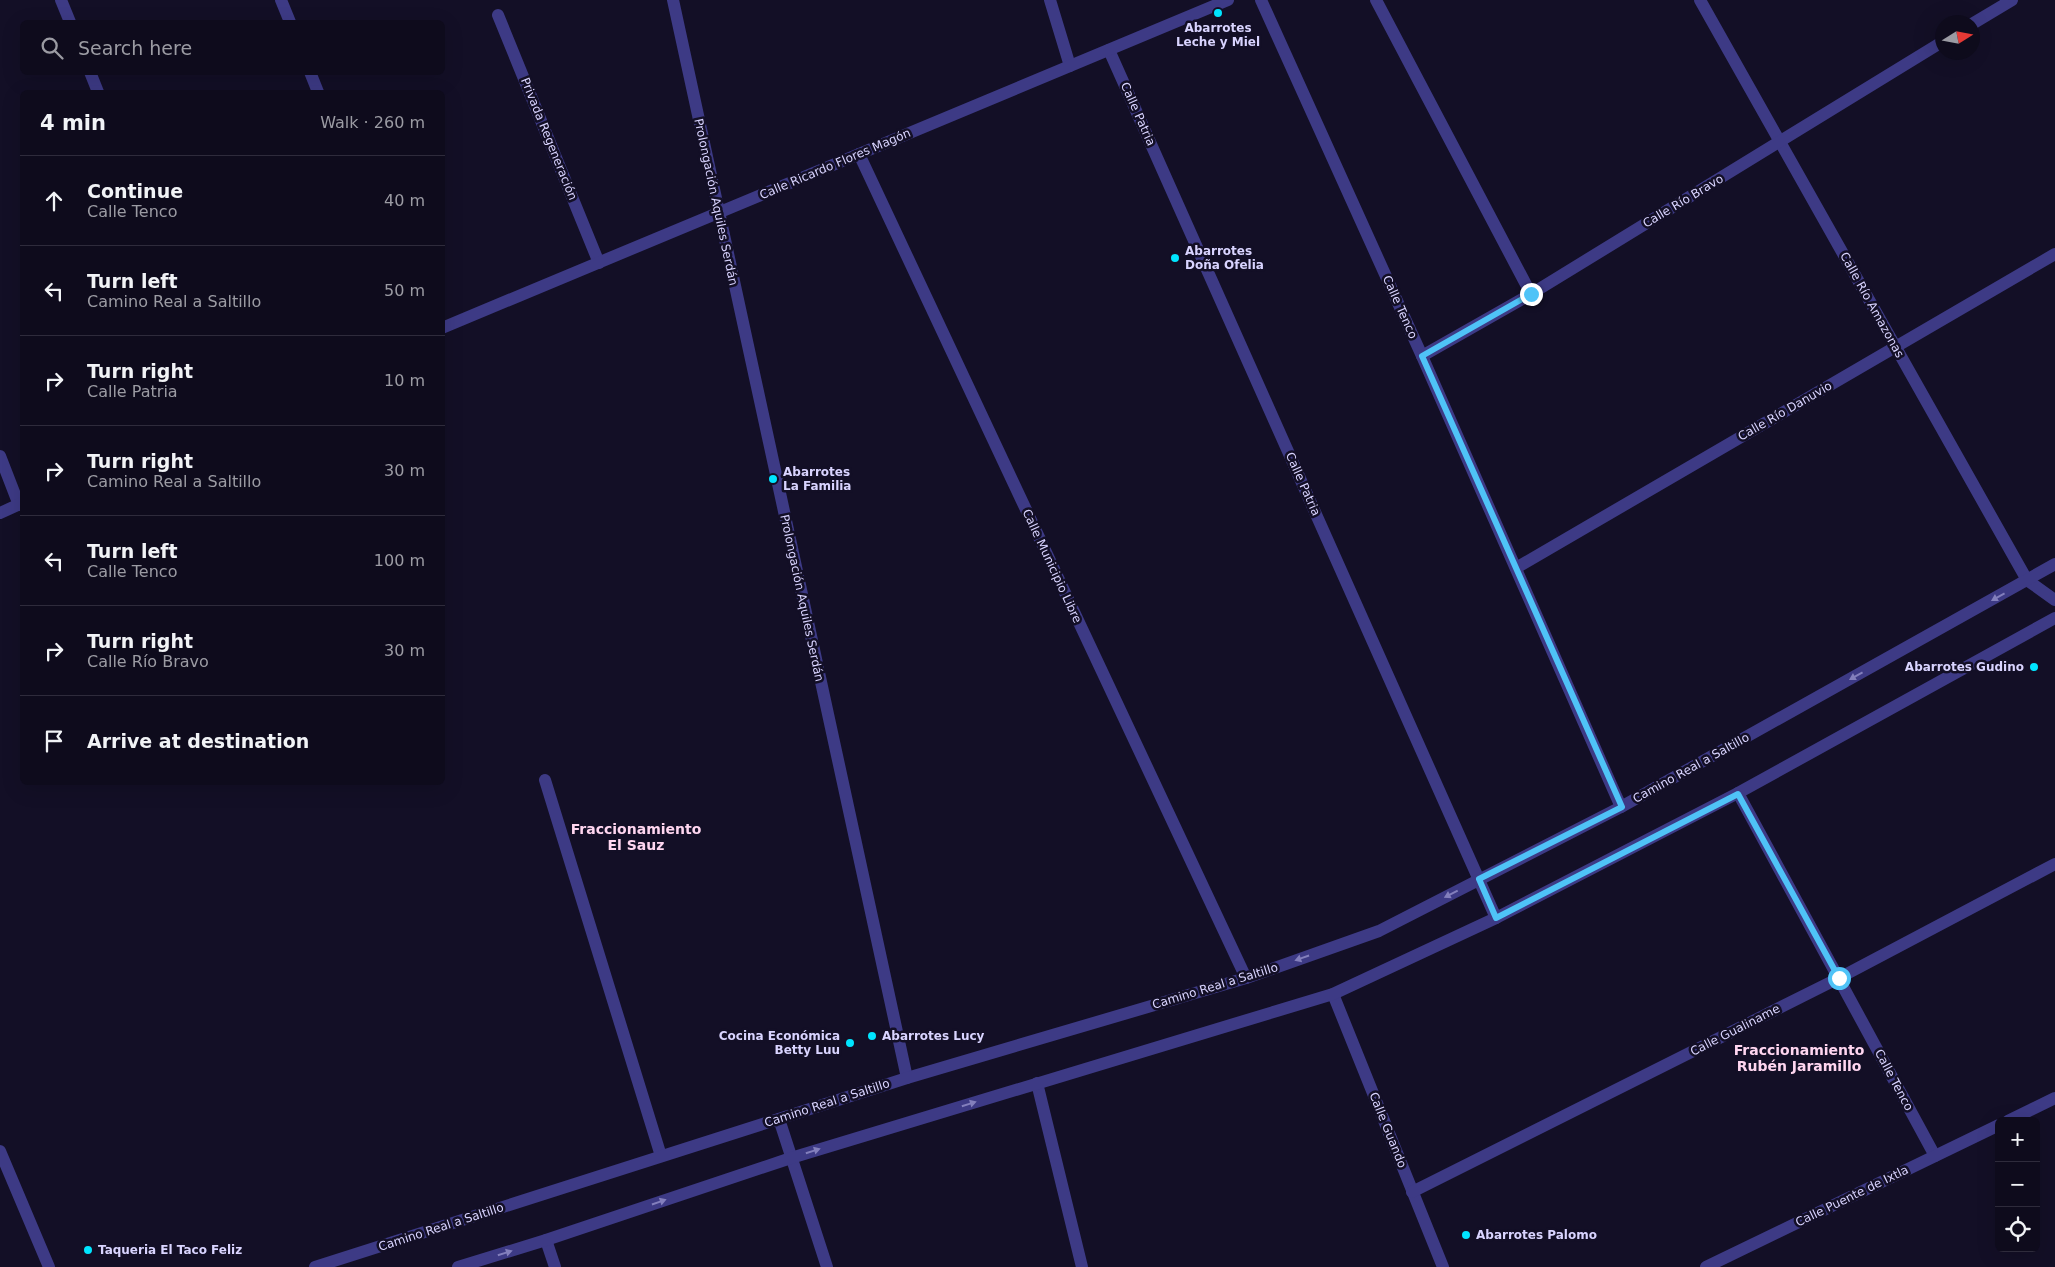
<!DOCTYPE html>
<html lang="en">
<head>
<meta charset="utf-8">
<style>
  body { margin:0; font-family:"DejaVu Sans",sans-serif; background:#171425; color:#f1f3f6 }
  .controls { position:absolute; right:15px; bottom:15px; display:grid; overflow:hidden; border-radius:8px; box-shadow:0 5px 20px #0002 }
  .controls button { width:45px; height:45px; display:grid; place-items:center; padding:0; border:0; border-bottom:1px solid #2e2b3b; background:#0e0b1c; color:#f1f3f6; font:25px sans-serif }
  .compass { position:absolute; left:1935px; top:15px; width:45px; height:45px; border-radius:50%; background:#0e0b1c; box-shadow:0 5px 20px #0002; rotate:79deg }
  .stop { position:absolute; width:15px; height:15px; margin:-11px; border:4px solid #4fc3f7; border-radius:50%; background:#fff }
  .stop.end { background:#4fc3f7; border-color:#fff; box-shadow:0 1px 5px #0008 }
  .list { margin:0; padding:0; list-style:none }
  h2 { display:flex; justify-content:space-between; align-items:center; height:65px; margin:0; padding:0 20px; font-size:21px }
  h2 small { font-size:16px; font-weight:400; color:#9b9ba3 }
  .list li { display:grid; grid-template-columns:32px 1fr auto; gap:15px; align-items:center; box-sizing:border-box; height:90px; padding:0 20px; border-top:1px solid #2e2b3b }
  .list b { display:block; font-size:19px; white-space:nowrap }
  .list p { margin:0; font-size:16px; white-space:nowrap; color:#9b9ba3 }
  .list em { font-size:16px; font-style:normal; color:#9b9ba3 }
  .icon { flex:none; width:28px; height:28px; fill:none; stroke:currentColor; stroke-width:2; stroke-linecap:round; stroke-linejoin:round }
  .map { position:relative; flex:none; width:2055px; height:1267px; overflow:hidden }
  .search { position:absolute; background:#0e0b1c; box-shadow:0 5px 20px #0002; left:20px; top:20px; width:425px; height:55px; display:flex; align-items:center; gap:12px; box-sizing:border-box; padding:0 18px; border-radius:8px; color:#9b9ba3; font-size:19px }
  .panel { position:absolute; background:#0e0b1c; box-shadow:0 5px 20px #0002; left:20px; top:90px; width:425px; height:695px; border-radius:8px }
  .map>svg:first-child { display:block }
  .lines { fill:none; stroke-linecap:round; stroke-linejoin:round }
  .minor { stroke:#3d3a85; stroke-width:12 }
  .tertiary { stroke:#3d3a85; stroke-width:12 }
  .oneway { fill:#837fbc }
  .route { stroke:#4fc3f7; stroke-width:6 }
  .poi-dot { fill:#00e5ff; stroke:#130f26; stroke-width:2 }
  .labels { text-anchor:middle; dominant-baseline:central; stroke-width:5; stroke-linejoin:round; paint-order:stroke }
  .poi-label { font-size:12px; font-weight:bold; fill:#d9d4ff; stroke:#130f26; text-anchor:start }
  .street-label { font-size:12px; fill:#d9d4ff; stroke:#130f26 }
  .neighbourhood-label { font-size:14px; font-weight:bold; fill:#ffd6f0; stroke:#130f26 }
</style>
</head>
<body>
<div class="map">
<svg width="2055" height="1267" viewBox="0 0 2055 1267">
  <rect width="100%" height="100%" fill="#130f26"/>
  <g class="lines">
    <!-- minor -->
    <g class="minor">
      <polyline points="61,0 70,22"/>
      <polyline points="281,0 290,22"/>
      <polyline points="673,0 907,1078"/>
      <polyline points="1050,0 1070,66"/>
      <polyline points="1261,0 1422,356 1621,807"/>
      <polyline points="1376,0 1531,294"/>
      <polyline points="1700,0 2027,580 2055,600"/>
      <polyline points="498,15 599,263"/>
      <polyline points="1972,24 2012,0"/>
      <polyline points="1109,50 1496,918"/>
      <polyline points="90,72 98,92"/>
      <polyline points="310,72 318,92"/>
      <polyline points="859,154 1246,978"/>
      <polyline points="442,328 1228,0"/>
      <polyline points="1422,356 1531,294 1942,42"/>
      <polyline points="0,456 19,505"/>
      <polyline points="0,513 22,503"/>
      <polyline points="1516,568 2055,254"/>
      <polyline points="545,780 661,1156"/>
      <polyline points="1738,793 1935,1156"/>
      <polyline points="1333,994 1443,1267"/>
      <polyline points="1037,1083 1082,1267"/>
      <polyline points="779,1119 827,1267"/>
      <polyline points="2008,1121 2055,1098"/>
      <polyline points="1412,1192 1839,978 2055,864"/>
      <polyline points="546,1240 555,1267"/>
      <polyline points="1706,1267 1999,1125"/>
    </g>
    <!-- tertiary -->
    <g class="tertiary">
      <polyline points="0,1151 49,1267"/>
      <polyline points="315,1267 907,1078 1246,978 1379,931 1621,807 2055,564"/>
      <polyline points="458,1267 546,1240 791,1158 1333,994 1496,918 1738,793 2055,618"/>
    </g>
  </g>
  <!-- one-way arrows -->
  <defs><path id="oneway-solid" d="M-6-.8H1V-3.2L6.5 0L1 3.2V.8H-6Z" transform="scale(1.25)"/></defs>
  <g class="oneway">
    <use href="#oneway-solid" transform="translate(1998 597) rotate(151)"/>
    <use href="#oneway-solid" transform="translate(1856 676) rotate(151)"/>
    <use href="#oneway-solid" transform="translate(1451 894) rotate(153)"/>
    <use href="#oneway-solid" transform="translate(1302 958) rotate(161)"/>
    <use href="#oneway-solid" transform="translate(969 1104) rotate(-17)"/>
    <use href="#oneway-solid" transform="translate(813 1151) rotate(-17)"/>
    <use href="#oneway-solid" transform="translate(659 1202) rotate(-19)"/>
    <use href="#oneway-solid" transform="translate(505 1253) rotate(-17)"/>
  </g>
  <g class="lines">
    <!-- route -->
    <polyline class="route" points="1531,294 1422,356 1622,807 1479,879 1496,918 1738,794 1839,978"/>
  </g>
  <!-- markers -->
  <g class="poi-dot">
    <circle cx="1218" cy="13" r="5"/>
    <circle cx="1175" cy="258" r="5"/>
    <circle cx="773" cy="479" r="5"/>
    <circle cx="2034" cy="667" r="5"/>
    <circle cx="872" cy="1036" r="5"/>
    <circle cx="850" cy="1043" r="5"/>
    <circle cx="1466" cy="1235" r="5"/>
    <circle cx="88" cy="1250" r="5"/>
  </g>
  <g class="labels">
    <!-- poi labels -->
    <g class="poi-label">
      <text x="1218" y="28" text-anchor="middle">Abarrotes<tspan x="1218" dy="14">Leche y Miel</tspan></text>
      <text x="1185" y="251">Abarrotes<tspan x="1185" dy="14">Doña Ofelia</tspan></text>
      <text x="783" y="472">Abarrotes<tspan x="783" dy="14">La Familia</tspan></text>
      <text x="2024" y="667" text-anchor="end">Abarrotes Gudino</text>
      <text x="840" y="1036" text-anchor="end">Cocina Económica<tspan x="840" dy="14">Betty Luu</tspan></text>
      <text x="882" y="1036">Abarrotes Lucy</text>
      <text x="1476" y="1235">Abarrotes Palomo</text>
      <text x="98" y="1250">Taqueria El Taco Feliz</text>
    </g>
    <!-- street labels -->
    <g class="street-label">
      <text transform="translate(1138 114) rotate(66)">Calle Patria</text>
      <text transform="translate(549 139) rotate(68)">Privada Regeneración</text>
      <text transform="translate(835 164) rotate(-23)">Calle Ricardo Flores Magón</text>
      <text transform="translate(1683 201) rotate(-31)">Calle Río Bravo</text>
      <text transform="translate(716 202) rotate(78)">Prolongación Aquiles Serdán</text>
      <text transform="translate(1872 305) rotate(61)">Calle Río Amazonas</text>
      <text transform="translate(1400 307) rotate(66)">Calle Tenco</text>
      <text transform="translate(1785 411) rotate(-30)">Calle Río Danuvio</text>
      <text transform="translate(1303 484) rotate(66)">Calle Patria</text>
      <text transform="translate(1052 566) rotate(65)">Calle Municipio Libre</text>
      <text transform="translate(802 598) rotate(78)">Prolongación Aquiles Serdán</text>
      <text transform="translate(1691 768) rotate(-29)">Camino Real a Saltillo</text>
      <text transform="translate(1215 986) rotate(-17)">Camino Real a Saltillo</text>
      <text transform="translate(1735 1030) rotate(-27)">Calle Gualiname</text>
      <text transform="translate(1894 1080) rotate(62)">Calle Tenco</text>
      <text transform="translate(827 1103) rotate(-18)">Camino Real a Saltillo</text>
      <text transform="translate(1388 1130) rotate(68)">Calle Guando</text>
      <text transform="translate(1852 1196) rotate(-26)">Calle Puente de Ixtla</text>
      <text transform="translate(441 1227) rotate(-18)">Camino Real a Saltillo</text>
    </g>
    <!-- neighbourhood labels -->
    <g class="neighbourhood-label">
      <text x="636" y="829">Fraccionamiento<tspan x="636" dy="16">El Sauz</tspan></text>
      <text x="1799" y="1050">Fraccionamiento<tspan x="1799" dy="16">Rubén Jaramillo</tspan></text>
    </g>
  </g>
</svg>
<div class="controls">
<button>+</button>
<button>−</button>
<button><svg class="icon" aria-label="locate" viewBox="0 0 24 24"><circle cx="12" cy="12" r="6"/><path d="M12 2v4M12 18v4M2 12h4M18 12h4"/></svg></button>
</div>
<svg class="compass" viewBox="-18 -18 36 36"><path d="M0-13l5 13h-10z" fill="#e53935"/><path d="M0 13l5-13h-10z" fill="#9b9ba3"/></svg>
<div class="stop" style="left:1839px;top:978px"></div>
<div class="stop end" style="left:1531px;top:294px"></div>
<div class="search"><svg class="icon" aria-label="search" viewBox="0 0 24 24"><circle cx="10" cy="10" r="6"/><path d="M15 15l6 6"/></svg>Search here</div>
<section class="panel">
<h2>4 min<small>Walk · 260 m</small></h2>
<ul class="list">
<li><svg class="icon" aria-label="ahead" viewBox="0 0 24 24"><path d="M12 20V5M6 11l6-6 6 6"/></svg><div><b>Continue</b><p>Calle Tenco</p></div><em>40 m</em></li>
<li><svg class="icon" aria-label="left" viewBox="0 0 24 24"><path d="M17 20v-9H6M10 6l-5 5 5 5"/></svg><div><b>Turn left</b><p>Camino Real a Saltillo</p></div><em>50 m</em></li>
<li><svg class="icon" aria-label="right" viewBox="0 0 24 24"><path d="M7 20v-9h11M14 6l5 5-5 5"/></svg><div><b>Turn right</b><p>Calle Patria</p></div><em>10 m</em></li>
<li><svg class="icon" aria-label="right" viewBox="0 0 24 24"><path d="M7 20v-9h11M14 6l5 5-5 5"/></svg><div><b>Turn right</b><p>Camino Real a Saltillo</p></div><em>30 m</em></li>
<li><svg class="icon" aria-label="left" viewBox="0 0 24 24"><path d="M17 20v-9H6M10 6l-5 5 5 5"/></svg><div><b>Turn left</b><p>Calle Tenco</p></div><em>100 m</em></li>
<li><svg class="icon" aria-label="right" viewBox="0 0 24 24"><path d="M7 20v-9h11M14 6l5 5-5 5"/></svg><div><b>Turn right</b><p>Calle Río Bravo</p></div><em>30 m</em></li>
<li><svg class="icon" aria-label="arrive" viewBox="0 0 24 24"><path d="M6 21V4h12l-3 4 3 4H6"/></svg><div><b>Arrive at destination</b></div></li>
</ul>
</section>
</div>
</body>
</html>
